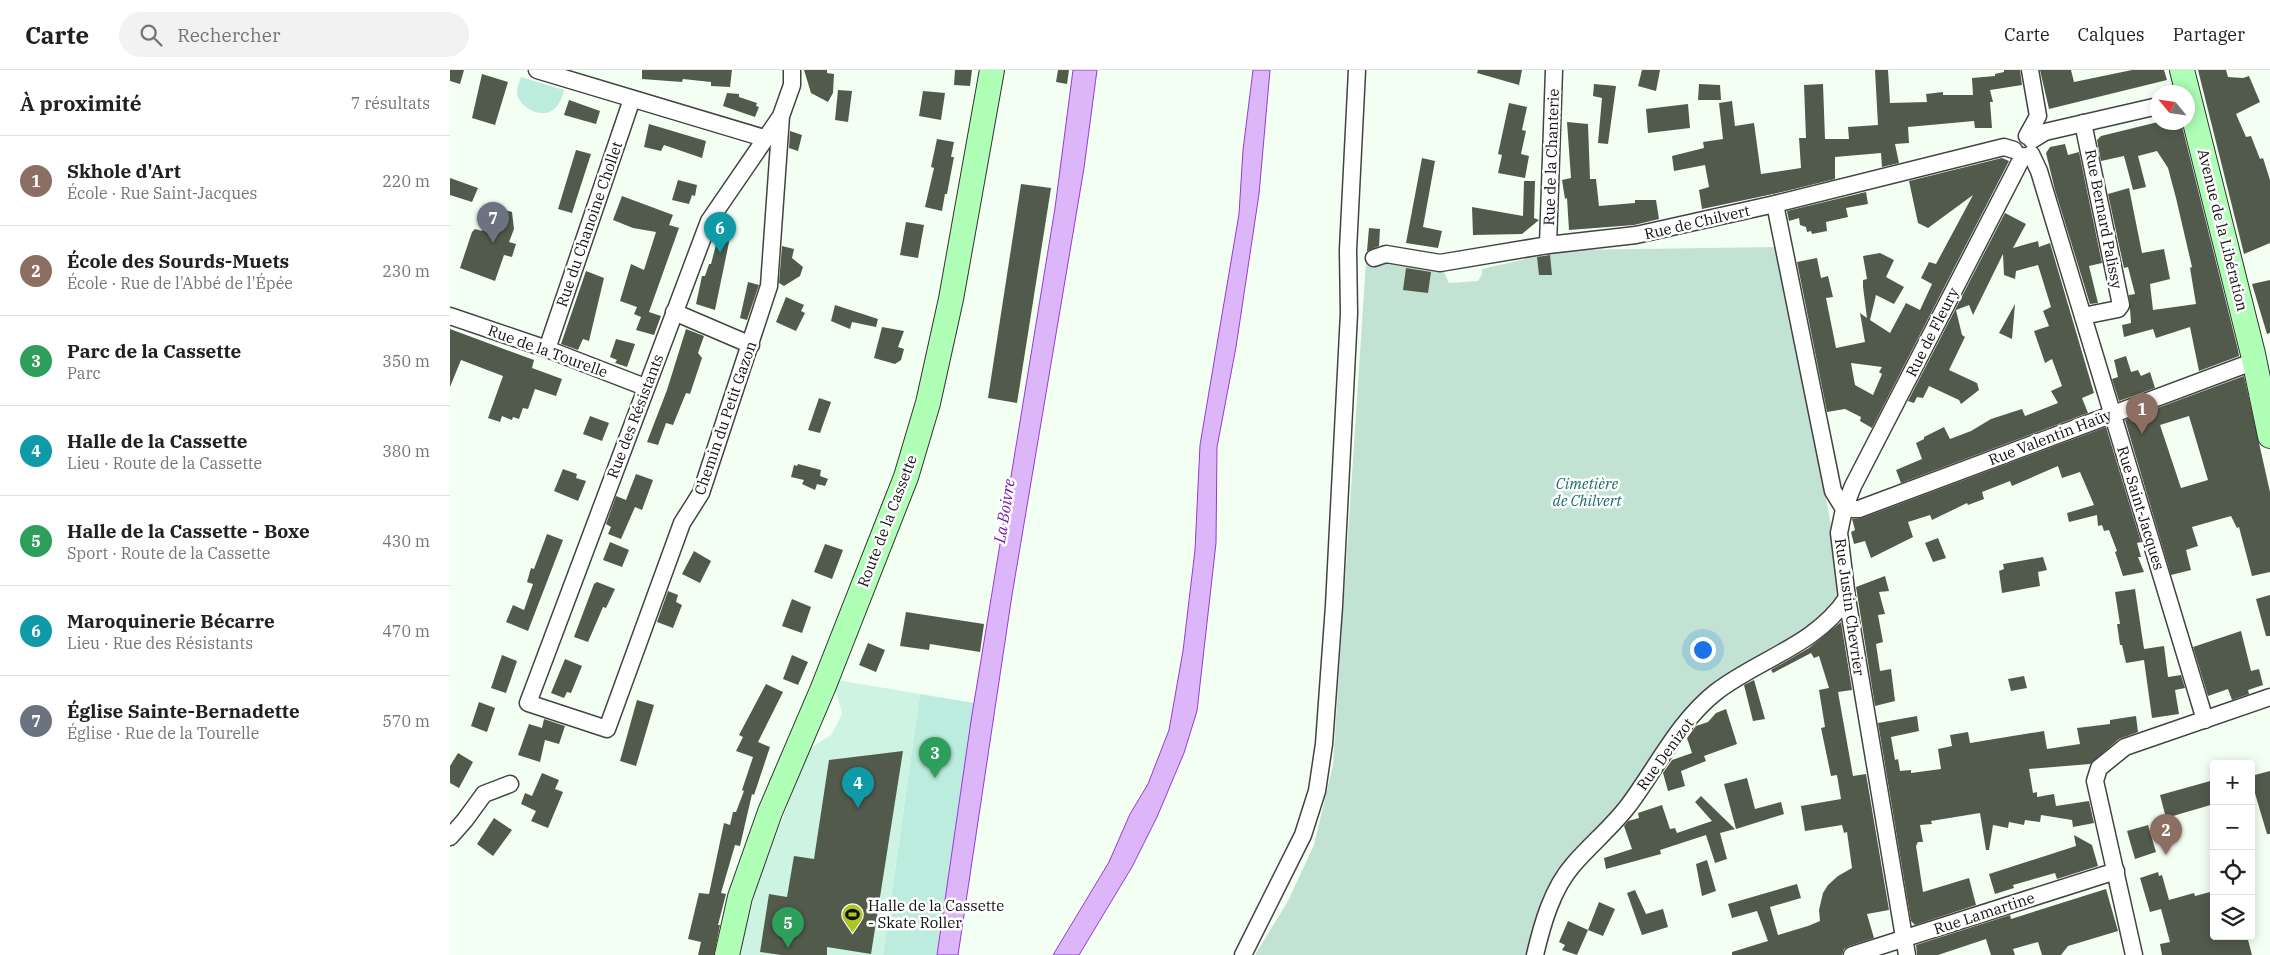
<!DOCTYPE html>
<html lang="fr">
<head>
<meta charset="utf-8">
<style>
  body { margin:0; font-family:"IBM Plex Serif",serif; background:#f2f2f2; color:#202124 }
  .controls { position:absolute; right:15px; bottom:15px; display:grid; overflow:hidden; border-radius:5px; box-shadow:0 2px 12px #0003 }
  .controls button { width:45px; height:45px; display:grid; place-items:center; padding:0; border:0; border-bottom:1px solid #e0e0e0; background:#fff; color:#202124; font:25px sans-serif }
  .compass { position:absolute; left:1700px; top:15px; width:45px; height:45px; border-radius:50%; background:#fff; box-shadow:0 2px 12px #0003; rotate:299deg }
  .you { position:absolute; left:1252px; top:579px; width:18px; height:18px; margin:-12px; border:4px solid #fff; border-radius:50%; background:#1a73e8; box-shadow:0 0 0 8px #1a73e833 }
  .badge { display:grid; place-items:center; width:32px; height:32px; border-radius:50%; background:#0b8043; color:#fff; font-size:16px; font-weight:700 }
  .pin { position:absolute; translate:-50% -41px; filter:drop-shadow(0 1px 2px #0008) }
  .pin::after { content:''; position:absolute; top:26px; width:18px; height:15px; background:inherit; clip-path:polygon(0 0,100% 0,50% 100%) }
  .list { margin:0; padding:0; list-style:none }
  h2 { display:flex; justify-content:space-between; align-items:center; height:65px; margin:0; padding:0 20px; font-size:21px }
  h2 small { font-size:16px; font-weight:400; color:#757577 }
  .list li { display:grid; grid-template-columns:32px 1fr auto; gap:15px; align-items:center; box-sizing:border-box; height:90px; padding:0 20px; border-top:1px solid #e0e0e0 }
  .list b { display:block; font-size:19px; white-space:nowrap }
  .list p { margin:0; font-size:16px; white-space:nowrap; color:#757577 }
  .list em { font-size:16px; font-style:normal; color:#757577 }
  .icon { flex:none; width:28px; height:28px; fill:none; stroke:currentColor; stroke-width:2; stroke-linecap:round; stroke-linejoin:round }
  .map { position:relative; flex:none; width:1820px; height:885px; overflow:hidden }
  header { display:flex; align-items:center; gap:30px; box-sizing:border-box; height:70px; padding:0 25px; background:#fff; border-bottom:1px solid #e0e0e0 }
  header strong { font-size:24px }
  nav { display:flex; gap:28px; margin-inline-start:auto; font-size:18px }
  .search { width:350px; height:45px; background:#f2f2f2; display:flex; align-items:center; gap:12px; box-sizing:border-box; padding:0 18px; border-radius:28px; color:#757577; font-size:19px }
  main { display:flex }
  aside { flex:1; background:#fff }
  .map>svg:first-child { display:block }
  .green { fill:#bbecdd }
  .cemetery { fill:#c2e3d4 }
  .pitch { fill:#cdf3e2 }
  .water { fill:#ddb6f9; stroke:#973ad3 }
  .building { fill:#525a4c; fill-rule:evenodd }
  .lines { fill:none; stroke-linecap:round; stroke-linejoin:round }
  .street-casing { stroke:#434343; stroke-width:19 }
  .secondary-casing { stroke:#323232; stroke-width:26 }
  .street { stroke:#fff; stroke-width:16 }
  .secondary { stroke:#afffb7; stroke-width:24 }
  .labels { text-anchor:middle; dominant-baseline:central; stroke-width:5; stroke-linejoin:round; paint-order:stroke }
  .street-label { font-size:15px; fill:#101010; stroke:#fff }
  .park-label { font-size:15px; font-style:italic; fill:#1d6c6c; stroke:#fff }
  .poi-label { font-size:15px; fill:#101010; stroke:#fff; text-anchor:start }
  .water-label { font-size:16px; font-style:italic; fill:#7413a9; stroke:#fff }
</style>
</head>
<body>
<header>
<strong>Carte</strong>
<div class="search"><svg class="icon" aria-label="search" viewBox="0 0 24 24"><circle cx="10" cy="10" r="6"/><path d="M15 15l6 6"/></svg>Rechercher</div>
<nav><a>Carte</a><a>Calques</a><a>Partager</a></nav>
</header>
<main>
<aside>
<h2>À proximité<small>7 résultats</small></h2>
<ul class="list">
<li><span class="badge" style="background:#8d6e63">1</span><div><b>Skhole d'Art</b><p>École · Rue Saint-Jacques</p></div><em>220 m</em></li>
<li><span class="badge" style="background:#8d6e63">2</span><div><b>École des Sourds-Muets</b><p>École · Rue de l'Abbé de l'Épée</p></div><em>230 m</em></li>
<li><span class="badge" style="background:#2e9e5b">3</span><div><b>Parc de la Cassette</b><p>Parc</p></div><em>350 m</em></li>
<li><span class="badge" style="background:#0f9aa8">4</span><div><b>Halle de la Cassette</b><p>Lieu · Route de la Cassette</p></div><em>380 m</em></li>
<li><span class="badge" style="background:#2e9e5b">5</span><div><b>Halle de la Cassette - Boxe</b><p>Sport · Route de la Cassette</p></div><em>430 m</em></li>
<li><span class="badge" style="background:#0f9aa8">6</span><div><b>Maroquinerie Bécarre</b><p>Lieu · Rue des Résistants</p></div><em>470 m</em></li>
<li><span class="badge" style="background:#6b7280">7</span><div><b>Église Sainte-Bernadette</b><p>Église · Rue de la Tourelle</p></div><em>570 m</em></li>
</ul>
</aside>
<div class="map">
<svg width="1820" height="885" viewBox="0 0 1820 885">
  <rect width="100%" height="100%" fill="#f4fff4"/>
  <!-- green -->
  <g class="green">
    <path d="M71 7 114 20C112 27 110 35 103 40 91 49 68 37 67 22 67 17 70 11 71 7Z"/>
    <polygon points="470,624 524,633 487,885 433,885"/>
  </g>
  <!-- cemetery -->
  <polygon class="cemetery" points="1327,177 1331,182 1384,472 1389,526 1365,555 1284,604 1178,728 1114,798 1108,798 1079,871 1077,885 805,885 838,831 864,775 883,695 916,191 993,200 999,213 1028,211 1032,204 1032,199 1116,180"/>
  <!-- pitch -->
  <polygon class="pitch" points="387,610 470,624 433,885 289,885 307,815 359,679 381,665 392,644 386,621"/>
  <!-- water -->
  <g class="water">
    <polygon points="623,0 647,0 634,98 562,525 508,885 487,885 521,651 605,138"/>
    <polygon points="803,0 820,0 809,124 786,277 767,377 766,473 747,641 734,683 707,747 682,797 629,885 603,885 659,792 680,744 698,714 719,660 733,581 745,480 750,375 789,144 793,80"/>
  </g>
  <!-- building -->
  <g class="building">
    <polygon points="0,0 14,0 10,14 0,11"/>
    <polygon points="192,0 282,0 280,17 261,16 261,12 233,9 232,12 192,9"/>
    <polygon points="354,0 377,0 377,3 384,4 383,23 378,32 361,23"/>
    <polygon points="505,0 522,0 520,16 504,15"/>
    <polygon points="608,0 619,0 617,14 606,12"/>
    <polygon points="1028,0 1072,0 1069,15 1027,3"/>
    <polygon points="1192,0 1210,0 1206,21 1188,16"/>
    <polygon points="1425,0 1438,0 1440,33 1477,32 1476,24 1493,22 1493,25 1523,25 1522,8 1545,6 1545,4 1554,2 1554,0 1570,0 1572,15 1540,20 1543,32 1540,32 1542,58 1525,58 1524,51 1458,57 1459,73 1445,74 1449,93 1432,97 1431,83 1385,87 1385,109 1332,122 1252,139 1249,120 1259,117 1255,95 1224,101 1222,86 1254,78 1253,72 1273,69 1269,33 1282,31 1285,56 1304,53 1311,104 1351,98 1349,68 1356,68 1354,15 1373,14 1375,69 1399,69 1398,57 1428,55"/>
    <polygon points="1590,0 1621,0 1624,12 1682,0 1714,0 1717,10 1599,39"/>
    <polygon points="1748,0 1776,0 1778,7 1793,8 1799,6 1810,32 1786,44 1796,67 1801,66 1810,89 1813,88 1820,110 1820,173 1794,184"/>
    <polygon points="32,4 58,12 45,55 22,48"/>
    <polygon points="1144,14 1166,16 1158,74 1148,73 1152,28 1143,26"/>
    <polygon points="1249,14 1270,15 1271,30 1248,30"/>
    <polygon points="388,20 402,21 398,52 385,50"/>
    <polygon points="473,21 495,23 491,50 469,46"/>
    <polygon points="277,23 289,24 289,27 307,33 306,36 309,37 305,47 273,36"/>
    <polygon points="119,30 150,41 146,54 114,45"/>
    <polygon points="1059,33 1077,37 1072,60 1076,61 1071,84 1079,86 1075,108 1048,103 1052,85 1048,84"/>
    <polygon points="1238,34 1240,58 1198,63 1196,39"/>
    <polygon points="1117,52 1138,54 1140,109 1146,109 1149,136 1185,133 1185,130 1206,130 1209,149 1184,155 1119,160 1117,128 1115,129 1112,110 1121,108"/>
    <polygon points="1708,52 1731,52 1788,280 1789,286 1749,301 1740,257 1706,268 1703,259 1674,267 1672,255 1681,253 1679,225 1685,224 1678,197 1674,198 1658,124 1679,118 1692,183 1714,179 1720,209 1700,214 1703,240 1746,234 1740,198 1742,197 1726,128 1718,98 1707,81 1688,86 1696,117 1683,120 1674,86 1651,91 1647,70 1651,66"/>
    <polygon points="199,54 256,71 252,88 214,75 211,81 194,77"/>
    <polygon points="340,61 352,65 348,81 339,78"/>
    <polygon points="487,69 504,72 501,87 504,87 497,124 495,124 492,141 475,137 484,98 481,97"/>
    <polygon points="1615,74 1618,85 1629,82 1652,193 1639,196 1648,233 1640,234 1605,120 1596,83 1600,77"/>
    <polygon points="126,80 141,84 122,143 108,139"/>
    <polygon points="972,88 985,91 973,157 992,161 988,178 956,173"/>
    <path d="M1552 88 1559 91 1422 358 1410 351 1411 347 1395 339 1377 342 1347 192 1367 188 1371 208 1378 206 1383 227 1376 228 1386 278 1415 272 1410 243 1417 248 1413 217V210L1417 209 1413 186 1430 183 1444 190 1436 207 1454 217 1444 234 1426 225 1420 250 1440 263 1456 233 1470 240 1482 214 1471 208 1479 192 1486 194 1523 125 1478 158 1468 153 1459 111ZM1401 293 1432 297 1429 302 1432 304 1423 325 1405 315Z"/>
    <polygon points="0,108 28,118 22,132 0,125"/>
    <polygon points="228,110 247,115 245,126 242,125 239,134 222,130"/>
    <polygon points="1074,111 1085,111 1084,148 1089,150 1072,164 1023,165 1022,137 1073,146"/>
    <polygon points="571,114 601,118 567,333 538,328"/>
    <polygon points="1416,122 1418,134 1396,138 1398,147 1376,152 1377,161 1362,164 1361,161 1357,162 1356,157 1350,155 1349,148 1339,151 1337,141"/>
    <polygon points="172,126 223,145 219,155 229,158 199,242 211,246 204,265 186,260 191,247 184,244 187,237 170,231 181,194 194,200 206,162 183,158 163,150"/>
    <polygon points="48,138 62,142 64,159 59,172 66,174 62,187 54,185 45,211 10,198 22,162 25,159 32,161 37,148"/>
    <polygon points="1555,143 1576,154 1563,178 1588,171 1589,177 1600,173 1644,323 1632,328 1638,343 1451,413 1446,400 1472,389 1466,373 1474,369 1474,367 1494,357 1500,369 1521,361 1541,349 1572,339 1575,346 1608,333 1601,321 1612,316 1602,289 1595,293 1584,261 1599,256 1593,241 1601,237 1588,195 1566,201 1565,209 1554,205 1553,184 1523,245 1519,235 1506,240 1512,265 1515,267 1499,300 1527,313 1529,320 1511,334 1509,330 1479,316 1473,328 1467,327 1464,333 1458,331"/>
    <polygon points="274,147 283,153 265,240 246,234 252,206 255,206 259,194 261,194 268,167 264,166"/>
    <polygon points="456,152 474,155 468,188 450,185"/>
    <polygon points="919,158 930,159 929,176 917,181"/>
    <polygon points="332,176 344,179 342,188 353,197 350,206 334,216 329,213"/>
    <polygon points="1100,185 1102,205 1089,205 1087,187"/>
    <polygon points="956,198 981,202 978,223 953,220"/>
    <polygon points="136,201 154,208 139,271 133,269 128,280 111,274"/>
    <polygon points="1820,210 1820,263 1817,264 1802,214"/>
    <polygon points="298,212 309,215 297,250 290,248"/>
    <polygon points="336,227 354,235 351,241 355,243 346,261 326,252"/>
    <polygon points="1565,234 1562,269 1549,263"/>
    <polygon points="385,235 428,249 426,257 402,252 400,259 381,251"/>
    <polygon points="432,257 454,261 448,277 454,279 451,290 445,294 424,288"/>
    <polygon points="0,259 84,290 82,298 112,309 106,326 85,319 78,339 73,338 69,349 63,347 62,350 52,346 50,352 38,348 53,306 11,290 0,317"/>
    <polygon points="236,259 254,266 248,283 252,288 240,324 236,323 223,355 216,353 208,375 197,372 217,320"/>
    <polygon points="166,269 185,274 177,297 165,293 167,290 160,287"/>
    <polygon points="1676,286 1681,302 1688,300 1691,306 1700,302 1705,318 1669,331 1662,309 1668,307 1664,290"/>
    <path d="M1794 306 1820 422V502L1802 506 1789 457 1787 458 1781 446 1742 457 1748 476 1736 480 1741 500 1721 505 1675 350ZM1739 346 1758 410 1731 418 1710 355Z"/>
    <polygon points="369,328 381,332 370,363 358,360"/>
    <polygon points="140,346 159,353 152,371 133,364"/>
    <polygon points="1656,357 1691,472 1687,473 1691,487 1688,487 1694,502 1673,506 1665,482 1667,481 1659,460 1654,461 1652,455 1648,456 1647,445 1619,452 1617,443 1644,435 1630,402 1612,408 1608,396 1562,416 1560,411 1532,422 1534,429 1518,435 1517,433 1482,450 1480,445 1458,452 1463,467 1421,488 1415,471 1404,474 1401,462 1405,460 1402,449 1412,448"/>
    <polygon points="348,394 371,400 370,406 378,409 375,416 367,414 365,420 352,414 354,410 341,407 344,395 347,396"/>
    <polygon points="113,399 127,404 126,408 136,411 128,431 104,421"/>
    <polygon points="186,404 203,410 192,440 185,437 171,469 158,464 161,457 156,454 166,426 176,430"/>
    <polygon points="97,464 113,470 78,561 56,552 63,535 74,540 83,514 77,512 81,498 84,499"/>
    <polygon points="1488,468 1496,488 1483,492 1475,473"/>
    <polygon points="160,472 179,480 172,497 153,490"/>
    <polygon points="375,474 393,480 382,509 364,502"/>
    <polygon points="244,481 261,491 250,513 232,504"/>
    <polygon points="1593,487 1597,500 1588,502 1590,516 1552,523 1549,501 1554,499 1553,494"/>
    <polygon points="1435,506 1439,521 1429,522 1435,544 1428,545 1433,572 1426,574 1430,601 1441,599 1445,631 1425,636 1406,517"/>
    <polygon points="147,512 165,519 156,538 153,537 138,572 124,567 144,514"/>
    <polygon points="1685,519 1694,579 1714,576 1718,607 1731,605 1735,618 1725,620 1729,644 1702,648 1694,590 1676,593 1672,575 1670,575 1667,554 1670,554 1665,522"/>
    <polygon points="218,521 228,525 226,532 232,535 223,558 207,552"/>
    <polygon points="1820,525 1820,566 1816,566 1806,529"/>
    <polygon points="342,529 361,537 352,563 332,556"/>
    <polygon points="456,542 534,554 530,582 480,574 479,580 450,576"/>
    <polygon points="1391,552 1402,620 1388,622 1403,706 1416,704 1439,840 1417,844 1424,868 1399,876 1394,879 1392,885 1282,885 1282,882 1318,871 1307,841 1282,848 1278,834 1347,814 1351,828 1320,837 1328,865 1358,856 1370,851 1369,840 1373,823 1378,815 1388,806 1402,798 1397,762 1394,763 1392,755 1355,761 1351,736 1391,729 1387,705 1381,706 1371,658 1375,657 1369,620 1379,618 1369,586 1364,588 1361,583 1323,603 1321,600 1359,578"/>
    <polygon points="1791,561 1801,601 1809,599 1813,615 1798,620 1799,624 1782,630 1778,619 1758,626 1743,577"/>
    <polygon points="418,573 435,580 426,602 409,595"/>
    <polygon points="52,585 67,591 56,623 41,618"/>
    <polygon points="342,585 358,592 348,615 333,609"/>
    <polygon points="115,589 132,596 121,623 117,622 114,628 101,623"/>
    <polygon points="1574,606 1577,618 1561,621 1558,609"/>
    <polygon points="1304,610 1315,649 1303,651 1294,615"/>
    <polygon points="316,614 333,622 308,672 320,677 304,725 302,724 290,776 285,775 271,823 276,824 268,855 270,855 264,885 248,885 251,872 238,869 249,823 259,824 274,753 280,755 283,742 286,742 294,721 292,720 303,687 286,681 293,667 289,665"/>
    <polygon points="187,630 204,635 186,696 170,691"/>
    <polygon points="29,632 45,638 37,662 21,656"/>
    <polygon points="1276,639 1287,674 1254,686 1256,691 1231,701 1235,716 1218,721 1213,703 1222,690 1242,683 1237,668 1246,656 1258,652 1266,643"/>
    <polygon points="1467,646 1469,661 1441,667 1445,690 1448,689 1450,701 1461,700 1461,703 1491,699 1488,679 1502,676 1500,665 1518,662 1520,673 1594,661 1597,679 1630,674 1627,658 1660,654 1660,650 1666,649 1686,646 1688,662 1669,669 1640,694 1579,699 1583,723 1587,722 1587,727 1604,724 1606,736 1639,731 1644,753 1623,757 1622,750 1591,745 1590,752 1575,750 1574,755 1559,752 1558,758 1543,755 1539,780 1536,780 1530,743 1481,751 1482,754 1470,755 1473,772 1468,772 1466,776 1473,822 1519,808 1526,835 1465,855 1461,851 1428,653"/>
    <polygon points="94,649 115,656 109,674 95,670 90,692 68,685 79,654 92,658"/>
    <polygon points="453,681 421,884 377,877 377,885 331,885 310,882 319,824 337,827 344,786 364,789 379,690"/>
    <polygon points="8,683 23,692 9,718 0,713 0,696"/>
    <polygon points="1820,701 1820,764 1817,764 1804,720 1801,721 1801,706"/>
    <polygon points="92,703 109,710 105,719 113,722 98,758 81,751 86,741 71,734 75,723 82,726"/>
    <polygon points="1297,708 1305,739 1331,732 1334,744 1286,759 1274,714"/>
    <polygon points="1764,710 1764,734 1716,748 1710,725"/>
    <polygon points="1251,726 1285,759 1270,763 1277,789 1265,793 1256,765 1210,780 1211,784 1156,799 1154,788 1182,779 1174,756 1178,751 1189,748 1188,743 1212,735 1220,759 1225,758 1227,763 1262,751 1245,732"/>
    <polygon points="44,748 62,760 43,786 27,774"/>
    <polygon points="1698,755 1706,782 1685,789 1677,761"/>
    <polygon points="1624,765 1642,775 1648,796 1607,809 1605,803 1563,815 1564,818 1545,824 1539,804 1626,776"/>
    <polygon points="1257,790 1266,821 1252,826 1246,794"/>
    <polygon points="1708,802 1709,806 1712,805 1719,830 1744,823 1745,826 1764,821 1764,866 1797,866 1802,885 1712,885 1710,874 1720,872 1711,839 1700,842 1690,808"/>
    <polygon points="1656,819 1668,861 1618,876 1611,885 1592,885 1588,872 1563,879 1565,885 1541,885 1536,869 1488,885 1467,885 1466,875 1560,845 1561,849"/>
    <polygon points="1185,820 1196,844 1213,839 1218,857 1192,865 1177,823"/>
    <polygon points="1149,832 1165,839 1153,866 1138,860"/>
    <polygon points="1118,851 1138,860 1127,885 1112,880 1115,875 1109,872"/>
  </g>
  <g class="lines">
    <defs>
      <g id="street">
        <polyline points="87,0 314,68"/>
        <polyline points="331,46 319,216 251,423 232,453 157,659 78,633 259,151 331,46 342,15 342,0"/>
        <polyline points="1577,66 1588,46 1580,0"/>
        <polyline points="1582,70 1595,62 1708,36"/>
        <polyline points="1581,84 1589,101 1755,650"/>
        <polyline points="1573,86 1403,416 1394,439 1409,439 1805,291"/>
        <polyline points="1325,134 1383,421 1394,439 1389,463 1397,528 1457,885"/>
        <polyline points="1098,175 1104,0"/>
        <polyline points="924,188 936,184 990,193 1098,175 1186,165 1325,134 1554,77 1564,80"/>
        <polyline points="224,242 301,275"/>
        <polyline points="0,246 97,279 195,317"/>
        <polyline points="1633,246 1668,239 1671,235 1633,53"/>
        <polyline points="97,279 182,29"/>
        <polyline points="0,767 15,750 34,724 60,714"/>
        <polyline points="793,885 853,765 867,721 874,674 884,536 899,243 898,180 907,0"/>
        <path d="M1085 885C1092 855 1102 819 1123 795 1140 775 1162 757 1178 736 1206 699 1228 652 1266 622 1309 589 1366 575 1397 528"/>
        <polyline points="1402,885 1666,801"/>
        <polyline points="1684,885 1645,711 1649,698 1675,677 1820,627"/>
      </g>
      <g id="secondary">
        <polyline points="1732,0 1803,284 1820,366"/>
        <polyline points="277,885 290,827 320,742 373,618 456,407 478,333 501,229 542,0"/>
      </g>
    </defs>
    <!-- street casing -->
    <use href="#street" class="street-casing"/>
    <!-- secondary casing -->
    <use href="#secondary" class="secondary-casing"/>
    <!-- street -->
    <use href="#street" class="street"/>
    <!-- secondary -->
    <use href="#secondary" class="secondary"/>
  </g>
  <!-- icons -->
  <defs>
    <symbol id="stadium-pin" viewBox="-11 -11 22 30"><path d="M0 17L-7.5 6A9.5 9.5 0 1 1 7.5 6Z" fill="#acc722" stroke="#fff"/><path d="M0-5a6.5 5 0 1 0 0 10a6.5 5 0 1 0 0-10ZM-3.5-1.8h7v3.6h-7Z" fill="#111"/></symbol>
  </defs>
  <g fill-rule="evenodd">
    <use href="#stadium-pin" x="390" y="832" width="25" height="34"/>
  </g>
  <g class="labels">
    <!-- street labels -->
    <g class="street-label">
      <text transform="translate(1101 87) rotate(-88)">Rue de la Chanterie</text>
      <text transform="translate(1654 149) rotate(79)">Rue Bernard Palissy</text>
      <text transform="translate(1247 152) rotate(-13)">Rue de Chilvert</text>
      <text transform="translate(139 154) rotate(-71)">Rue du Chanoine Chollet</text>
      <text transform="translate(1773 160) rotate(76)">Avenue de la Libération</text>
      <text transform="translate(1482 262) rotate(-63)">Rue de Fleury</text>
      <text transform="translate(98 281) rotate(20)">Rue de la Tourelle</text>
      <text transform="translate(185 346) rotate(-69)">Rue des Résistants</text>
      <text transform="translate(275 348) rotate(-71)">Chemin du Petit Gazon</text>
      <text transform="translate(1600 367) rotate(-21)">Rue Valentin Haüy</text>
      <text transform="translate(1691 438) rotate(73)">Rue Saint-Jacques</text>
      <text transform="translate(437 451) rotate(-69)">Route de la Cassette</text>
      <text transform="translate(1400 537) rotate(82)">Rue Justin Chevrier</text>
      <text transform="translate(1215 684) rotate(-54)">Rue Denizot</text>
      <text transform="translate(1534 843) rotate(-18)">Rue Lamartine</text>
    </g>
    <!-- park labels -->
    <g class="park-label">
      <text x="1137" y="413">Cimetière<tspan x="1137" dy="17">de Chilvert</tspan></text>
    </g>
    <!-- poi labels -->
    <g class="poi-label">
      <text x="418" y="835">Halle de la Cassette<tspan x="418" dy="17">- Skate Roller</tspan></text>
    </g>
    <!-- water labels -->
    <g class="water-label">
      <text transform="translate(554 441) rotate(-81)">La Boivre</text>
    </g>
  </g>
</svg>
<div class="controls">
<button>+</button>
<button>−</button>
<button><svg class="icon" aria-label="locate" viewBox="0 0 24 24"><circle cx="12" cy="12" r="6"/><path d="M12 2v4M12 18v4M2 12h4M18 12h4"/></svg></button>
<button><svg class="icon" aria-label="layers" viewBox="0 0 24 24"><path d="M12 4l9 5-9 5-9-5zM3 14l9 5 9-5"/></svg></button>
</div>
<svg class="compass" viewBox="-18 -18 36 36"><path d="M0-13l5 13h-10z" fill="#e53935"/><path d="M0 13l5-13h-10z" fill="#757577"/></svg>
<div class="you"></div>
<div class="pin badge" style="left:1692px;top:364px;background:#8d6e63">1</div>
<div class="pin badge" style="left:1716px;top:785px;background:#8d6e63">2</div>
<div class="pin badge" style="left:485px;top:708px;background:#2e9e5b">3</div>
<div class="pin badge" style="left:408px;top:738px;background:#0f9aa8">4</div>
<div class="pin badge" style="left:338px;top:878px;background:#2e9e5b">5</div>
<div class="pin badge" style="left:270px;top:183px;background:#0f9aa8">6</div>
<div class="pin badge" style="left:43px;top:173px;background:#6b7280">7</div>
</div>
</main>
</body>
</html>
